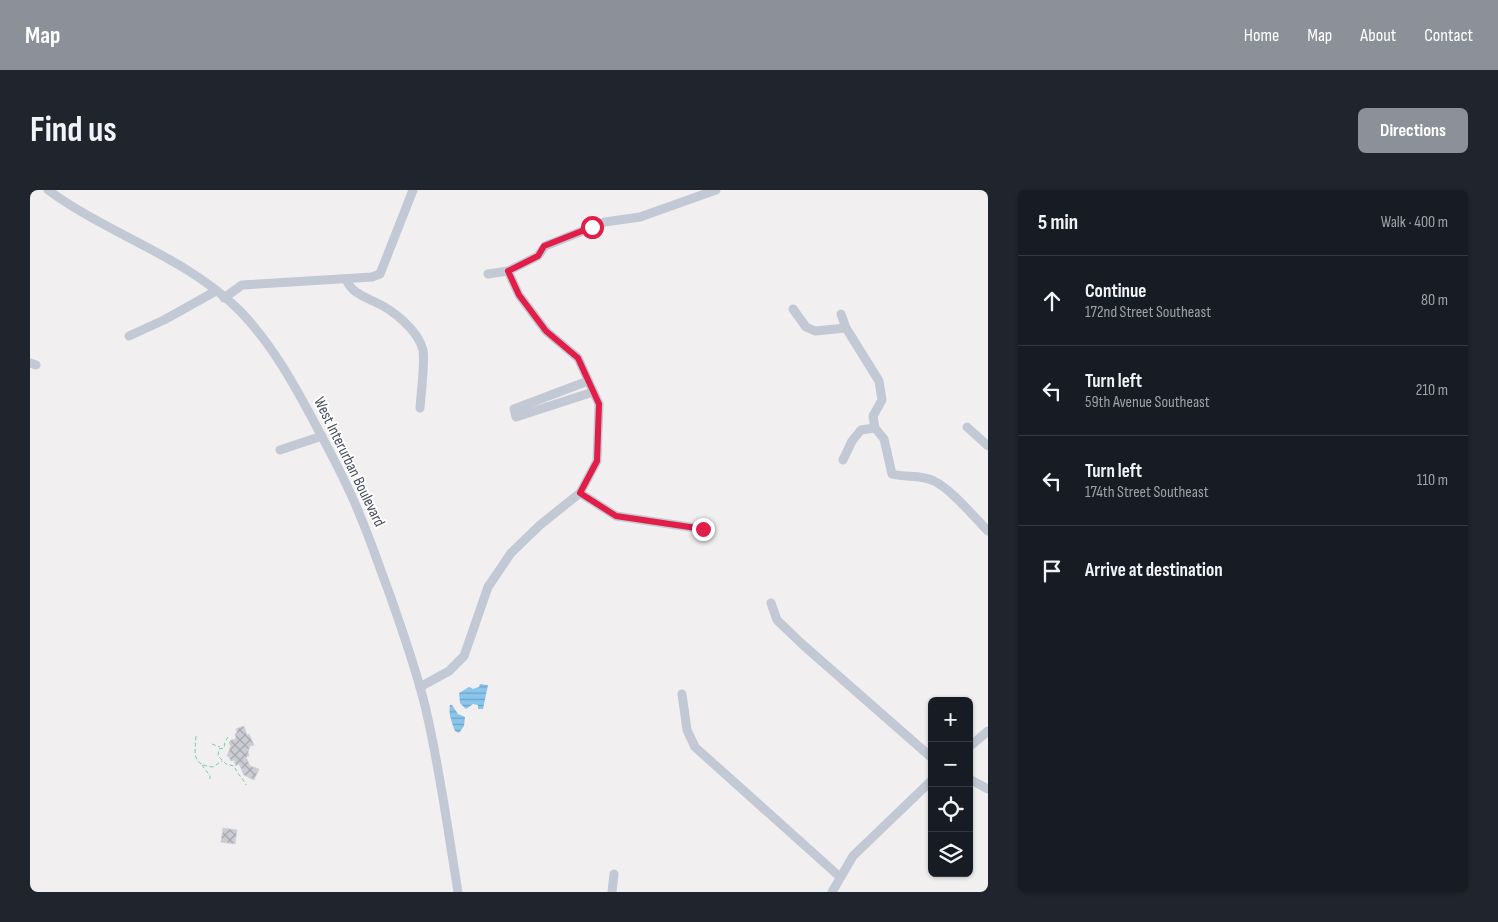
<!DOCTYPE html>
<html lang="en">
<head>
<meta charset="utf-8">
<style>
  body { margin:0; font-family:"Sofia Sans Condensed",sans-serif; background:#20242c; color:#f1f3f6 }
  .controls { position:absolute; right:15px; bottom:15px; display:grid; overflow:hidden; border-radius:8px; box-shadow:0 1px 4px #0004 }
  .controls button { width:45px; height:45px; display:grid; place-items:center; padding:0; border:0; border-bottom:1px solid #363941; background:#171b24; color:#f1f3f6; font:25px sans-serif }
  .stop { position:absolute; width:15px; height:15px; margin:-11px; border:4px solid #e11d48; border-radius:50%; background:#fff }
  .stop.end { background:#e11d48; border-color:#fff; box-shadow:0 1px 5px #0008 }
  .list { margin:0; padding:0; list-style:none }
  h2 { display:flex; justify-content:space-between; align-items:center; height:65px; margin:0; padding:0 20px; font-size:21px }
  h2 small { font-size:16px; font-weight:400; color:#9ea1a6 }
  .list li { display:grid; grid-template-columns:32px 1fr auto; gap:15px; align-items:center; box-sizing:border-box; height:90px; padding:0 20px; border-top:1px solid #363941 }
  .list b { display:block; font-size:19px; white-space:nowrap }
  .list p { margin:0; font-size:16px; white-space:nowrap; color:#9ea1a6 }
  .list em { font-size:16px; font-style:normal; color:#9ea1a6 }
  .icon { flex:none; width:28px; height:28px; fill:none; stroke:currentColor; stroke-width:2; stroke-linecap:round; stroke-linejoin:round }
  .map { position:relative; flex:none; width:958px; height:702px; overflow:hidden; border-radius:8px }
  header { display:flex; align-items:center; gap:30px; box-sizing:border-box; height:70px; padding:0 25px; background:#8c9099; color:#fff }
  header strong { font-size:24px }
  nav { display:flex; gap:28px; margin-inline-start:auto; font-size:18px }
  .intro { display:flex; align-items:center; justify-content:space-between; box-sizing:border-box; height:120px; padding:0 30px }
  h1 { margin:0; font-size:35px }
  .button { padding:12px 22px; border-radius:8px; background:#8c9099; color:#fff; font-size:18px; font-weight:700 }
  main { display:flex; gap:30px; padding:0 30px }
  aside { flex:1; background:#171b24; border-radius:8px; box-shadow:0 1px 4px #0004 }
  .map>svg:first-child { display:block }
  .water { fill:url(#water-rules) }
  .building { fill:url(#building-cross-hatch); stroke:#d3d3da }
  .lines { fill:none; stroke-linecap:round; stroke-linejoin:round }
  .path { stroke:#74ceb3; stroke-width:1; stroke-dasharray:4 2.5; stroke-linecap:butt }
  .minor { stroke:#c2c8d4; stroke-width:9 }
  .route { stroke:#e11d48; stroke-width:6 }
  .labels { text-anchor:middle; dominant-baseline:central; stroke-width:4; stroke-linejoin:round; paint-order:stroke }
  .street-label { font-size:16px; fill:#464e5d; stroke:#fff }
</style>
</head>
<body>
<header>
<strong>Map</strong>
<nav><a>Home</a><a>Map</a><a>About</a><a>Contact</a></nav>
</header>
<div class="intro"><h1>Find us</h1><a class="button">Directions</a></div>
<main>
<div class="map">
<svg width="958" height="702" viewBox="0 0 958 702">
  <defs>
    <pattern id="water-rules" width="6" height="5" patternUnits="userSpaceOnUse" patternTransform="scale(1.25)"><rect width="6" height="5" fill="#89c5ed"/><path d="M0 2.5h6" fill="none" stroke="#72a2c3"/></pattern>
    <pattern id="building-cross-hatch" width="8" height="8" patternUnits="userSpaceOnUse" patternTransform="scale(1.25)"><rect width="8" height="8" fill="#cbcdd4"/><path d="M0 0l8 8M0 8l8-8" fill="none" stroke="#a7a9af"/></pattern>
  </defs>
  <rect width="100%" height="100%" fill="#f1efef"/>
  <!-- water -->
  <g class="water">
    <polygon points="450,494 458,495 453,519 448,519 448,515 443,514 436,519 430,513 429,503 439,497 443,499 449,497"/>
    <path d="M420 515H422L428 524 435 527 434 536 429 543 425 541C422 533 418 523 420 515Z"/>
  </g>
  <!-- building -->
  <g class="building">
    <polygon points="214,536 217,545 219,544 224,555 220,556 218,562 219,566 216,567 220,576 229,579 224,590 214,585 209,574 206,576 204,570 201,571 199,567 197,566 201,556 199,553 201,550 206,549 205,544 207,543 206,539"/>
    <polygon points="193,638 207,640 205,654 191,652"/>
  </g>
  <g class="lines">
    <!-- path -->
    <g class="path">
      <path d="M166 546C165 563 161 575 183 577L192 571"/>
      <path d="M198 547 195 552 194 558 189 559 188 566 196 574 204 576C207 584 213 588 216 595"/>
      <polyline points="182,554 190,557"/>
      <polyline points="172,575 180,586 180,589"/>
    </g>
    <!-- minor -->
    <g class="minor">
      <path d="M18 0C79 45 155 66 210 121 244 156 267 200 290 243 305 271 320 299 331 328 342 354 350 379 360 405 373 443 387 481 396 520 410 580 418 641 428 702"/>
      <polyline points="458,84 478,81 508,66 515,56 575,32 610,27 686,0"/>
      <path d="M316 89C321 102 332 106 345 112 363 120 388 140 393 160 395 172 391 204 390 218"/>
      <polyline points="194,108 212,95 342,87 350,84 383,0"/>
      <polyline points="763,119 776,137 785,141 816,138"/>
      <polyline points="811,124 816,138 849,191 852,210 843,226 845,238"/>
      <polyline points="99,146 134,130 186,101"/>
      <polyline points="0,173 6,175"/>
      <polyline points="558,191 484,219 486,227 563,202"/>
      <polyline points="937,237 958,256"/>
      <polyline points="250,260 292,246"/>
      <path d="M813 270 822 251 831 240 845 238 854 249 862 284C876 288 891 284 904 291 921 299 944 327 958 341"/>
      <polyline points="550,303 586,326 673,339"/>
      <polyline points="741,413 747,430 772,454 902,568"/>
      <polyline points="390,497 419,481 434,466 458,397 481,363 510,335 550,303 567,271 569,214 548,168 516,141 489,105 478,81"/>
      <polyline points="652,504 657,540 665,557 810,687"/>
      <polyline points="939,557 958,541"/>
      <polyline points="939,589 958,599"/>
      <polyline points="582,702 584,684"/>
      <polyline points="802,702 823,666 902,590"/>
    </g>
  </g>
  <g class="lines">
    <!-- route -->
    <polyline class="route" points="562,37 514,56 508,66 478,81 489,105 516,141 548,168 569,214 567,271 550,303 586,326 673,339"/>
  </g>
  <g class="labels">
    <!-- street labels -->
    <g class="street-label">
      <text transform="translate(319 272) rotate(64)">West Interurban Boulevard</text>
    </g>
  </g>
</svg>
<div class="controls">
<button>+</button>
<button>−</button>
<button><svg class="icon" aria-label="locate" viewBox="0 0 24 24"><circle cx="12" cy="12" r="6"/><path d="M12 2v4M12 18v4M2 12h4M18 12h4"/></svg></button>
<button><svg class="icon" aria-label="layers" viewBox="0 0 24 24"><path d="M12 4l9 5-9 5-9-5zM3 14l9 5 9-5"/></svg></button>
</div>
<div class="stop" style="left:562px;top:37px"></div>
<div class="stop end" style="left:673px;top:339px"></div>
</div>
<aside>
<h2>5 min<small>Walk · 400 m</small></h2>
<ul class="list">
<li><svg class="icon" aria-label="ahead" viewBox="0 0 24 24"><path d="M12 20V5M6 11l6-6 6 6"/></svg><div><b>Continue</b><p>172nd Street Southeast</p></div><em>80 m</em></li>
<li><svg class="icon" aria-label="left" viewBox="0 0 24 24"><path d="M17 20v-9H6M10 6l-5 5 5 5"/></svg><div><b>Turn left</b><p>59th Avenue Southeast</p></div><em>210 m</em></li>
<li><svg class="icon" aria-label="left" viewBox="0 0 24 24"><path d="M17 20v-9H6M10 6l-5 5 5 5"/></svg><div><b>Turn left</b><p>174th Street Southeast</p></div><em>110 m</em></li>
<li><svg class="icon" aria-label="arrive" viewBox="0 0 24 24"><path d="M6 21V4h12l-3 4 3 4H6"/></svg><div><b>Arrive at destination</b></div></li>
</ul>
</aside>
</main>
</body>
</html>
